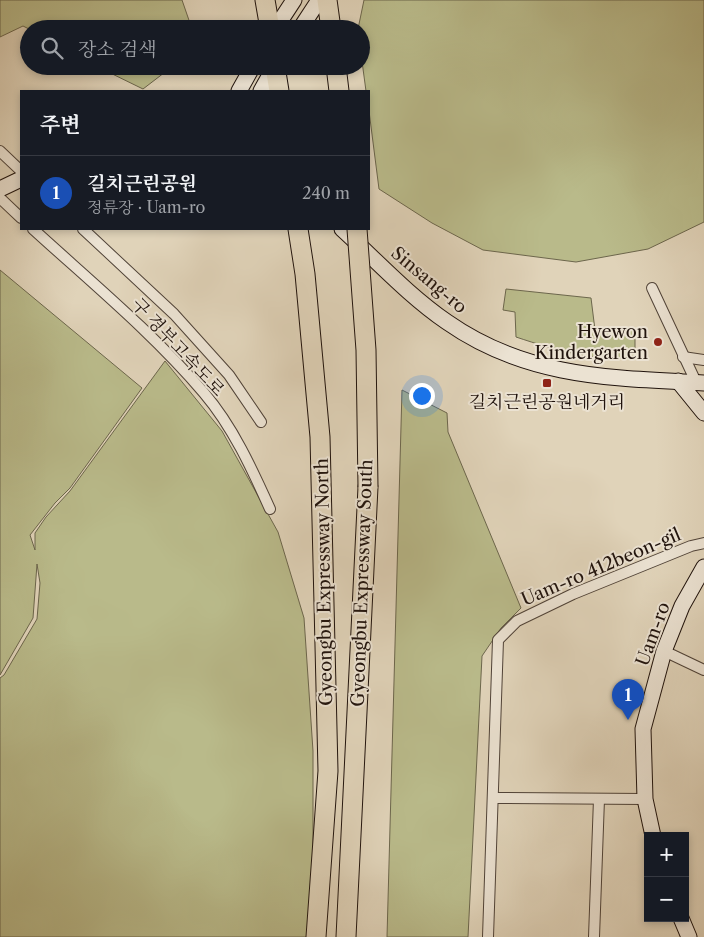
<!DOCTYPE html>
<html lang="ko">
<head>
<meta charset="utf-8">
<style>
  body { margin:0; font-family:"Libre Caslon Text","Noto Serif KR",serif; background:#20242c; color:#f1f3f6 }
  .controls { position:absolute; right:15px; bottom:15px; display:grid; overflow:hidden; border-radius:0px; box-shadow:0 2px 8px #0003 }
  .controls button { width:45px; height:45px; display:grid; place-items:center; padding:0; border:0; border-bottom:1px solid #363941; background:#171b24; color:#f1f3f6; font:25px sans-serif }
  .you { position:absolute; left:421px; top:395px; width:18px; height:18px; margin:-12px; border:4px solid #fff; border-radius:50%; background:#1a73e8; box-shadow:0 0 0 8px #1a73e833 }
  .badge { display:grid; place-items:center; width:32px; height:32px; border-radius:50%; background:#db2777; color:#fff; font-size:16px; font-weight:700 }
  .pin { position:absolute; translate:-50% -41px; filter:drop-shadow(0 1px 2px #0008) }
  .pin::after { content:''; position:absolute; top:26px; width:18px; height:15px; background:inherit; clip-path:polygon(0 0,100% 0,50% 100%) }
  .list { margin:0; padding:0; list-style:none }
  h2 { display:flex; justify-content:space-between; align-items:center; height:65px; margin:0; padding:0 20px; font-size:21px }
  h2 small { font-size:16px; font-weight:400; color:#9ea1a6 }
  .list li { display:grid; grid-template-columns:32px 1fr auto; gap:15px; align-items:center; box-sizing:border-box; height:75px; padding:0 20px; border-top:1px solid #363941 }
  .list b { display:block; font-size:19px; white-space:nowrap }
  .list p { margin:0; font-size:16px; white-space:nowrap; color:#9ea1a6 }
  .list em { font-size:16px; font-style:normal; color:#9ea1a6 }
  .icon { flex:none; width:28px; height:28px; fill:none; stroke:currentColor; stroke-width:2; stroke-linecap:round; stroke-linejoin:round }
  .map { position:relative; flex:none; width:704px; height:937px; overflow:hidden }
  .search { position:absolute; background:#171b24; box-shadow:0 2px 8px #0003; left:20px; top:20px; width:350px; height:55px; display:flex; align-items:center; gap:12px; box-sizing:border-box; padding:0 18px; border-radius:28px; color:#9ea1a6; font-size:19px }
  .panel { position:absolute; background:#171b24; box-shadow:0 2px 8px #0003; left:20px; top:90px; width:350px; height:140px; border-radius:0px }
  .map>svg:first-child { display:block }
  .green { fill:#b9ba8a; stroke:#6c664c }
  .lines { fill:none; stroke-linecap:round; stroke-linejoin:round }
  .street-casing { stroke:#504338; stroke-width:12 }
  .secondary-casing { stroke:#20130d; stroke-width:17 }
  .highway-casing { stroke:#20130d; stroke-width:21 }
  .street { stroke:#ebe2d2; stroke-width:10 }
  .secondary { stroke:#ebe2d2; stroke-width:15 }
  .highway { stroke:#e0d3b9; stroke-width:19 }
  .highway-bridge-casing { stroke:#20130d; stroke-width:21; stroke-linecap:butt }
  .highway-bridge { stroke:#e0d3b9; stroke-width:19 }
  .poi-dot { fill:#8f2418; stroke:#ebe2d2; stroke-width:2 }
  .labels { text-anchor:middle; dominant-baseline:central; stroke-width:4; stroke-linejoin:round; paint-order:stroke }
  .street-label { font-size:18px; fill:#20130d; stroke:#ebe2d2 }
  .poi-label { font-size:18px; fill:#20130d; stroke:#ebe2d2; text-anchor:end }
</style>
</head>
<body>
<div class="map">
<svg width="704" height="937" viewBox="0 0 704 937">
  <rect width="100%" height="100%" fill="#e0d3b9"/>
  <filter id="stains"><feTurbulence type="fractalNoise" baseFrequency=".004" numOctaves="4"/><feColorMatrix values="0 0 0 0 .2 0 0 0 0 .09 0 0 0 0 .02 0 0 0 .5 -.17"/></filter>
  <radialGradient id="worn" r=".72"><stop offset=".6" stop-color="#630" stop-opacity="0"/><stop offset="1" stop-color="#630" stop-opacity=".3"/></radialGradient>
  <!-- green -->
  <g class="green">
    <polygon points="0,0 182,0 192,29 29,29 23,26 0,37"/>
    <polygon points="364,0 704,0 704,222 648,249 576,262 483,250 432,223 379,189 369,111 369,91 366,91 361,54 361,29 358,29"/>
    <polygon points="96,66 173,66 143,89"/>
    <polygon points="0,270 142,388 70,488 55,503 30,535 35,550 35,533 46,517 70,491 165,361 222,431 278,532 304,618 313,751 313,888 308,937 0,937 0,678 4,675 37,619 40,583 37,564 33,618 0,675"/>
    <path d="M506 289 591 298 595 330 635 329V358C590 360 558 351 516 337L515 312 503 310Z"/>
    <polygon points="402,390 447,413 448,432 521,608 501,628 482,656 468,937 387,937"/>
  </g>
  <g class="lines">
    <defs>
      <g id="street">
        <polyline points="0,151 21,171"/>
        <polyline points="0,198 21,218"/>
        <path d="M33 229C91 282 153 333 204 393 233 427 252 469 270 509"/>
        <polyline points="83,229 174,314 229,375 261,422"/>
        <polyline points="652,288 696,382"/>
        <polyline points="683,357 704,360"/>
        <polyline points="664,651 704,670"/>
        <polyline points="493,798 645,799"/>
        <polyline points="488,937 498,640 517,621 573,594 691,546 704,543"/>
        <polyline points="594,937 599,799"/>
      </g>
      <g id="secondary">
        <polyline points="275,29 294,0"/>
        <polyline points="300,29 319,0"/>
        <polyline points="239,91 253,66"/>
        <polyline points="261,91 275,66"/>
        <polyline points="0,189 21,179"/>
        <path d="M342 229C376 260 409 296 447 322 527 378 611 378 704 383"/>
        <polyline points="678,381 704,413"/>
        <polyline points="653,836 645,799 643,729 664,651 682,606 704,567"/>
        <polyline points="681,918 689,937"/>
      </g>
      <g id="highway">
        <polyline points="265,0 270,29"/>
        <polyline points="327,0 331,29"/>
        <polyline points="275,66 279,91"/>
        <polyline points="336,66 339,91"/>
        <polyline points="298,229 305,274 320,437 328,771 316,937"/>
        <polyline points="346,937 368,487"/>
      </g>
    </defs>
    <!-- street casing -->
    <use href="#street" class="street-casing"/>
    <!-- secondary casing -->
    <use href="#secondary" class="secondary-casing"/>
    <!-- highway casing -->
    <use href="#highway" class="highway-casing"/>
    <!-- street -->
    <use href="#street" class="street"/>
    <!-- secondary -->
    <use href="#secondary" class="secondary"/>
    <!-- highway -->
    <use href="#highway" class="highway"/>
    <defs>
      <polyline id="highway-bridge" points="357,229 366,350 368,487"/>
    </defs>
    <!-- highway-bridge casing -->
    <use href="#highway-bridge" class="highway-bridge-casing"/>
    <!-- highway-bridge -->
    <use href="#highway-bridge" class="highway-bridge"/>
  </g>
  <!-- markers -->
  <g class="poi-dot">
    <circle cx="658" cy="342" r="5"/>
    <rect x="542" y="378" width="10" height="10" rx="2.5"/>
  </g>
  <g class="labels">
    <!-- street labels -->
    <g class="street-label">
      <text transform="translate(429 280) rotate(40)">Sinsang-ro</text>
      <text transform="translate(178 347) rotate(47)">구 경부고속도로</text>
      <text transform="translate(601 567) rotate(-23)">Uam-ro 412beon-gil</text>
      <text transform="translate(324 582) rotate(-91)">Gyeongbu Expressway North</text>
      <text transform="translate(362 583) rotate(-88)">Gyeongbu Expressway South</text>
      <text transform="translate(653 634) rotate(-70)">Uam-ro</text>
    </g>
    <!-- poi labels -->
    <g class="poi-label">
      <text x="648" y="332">Hyewon<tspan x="648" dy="21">Kindergarten</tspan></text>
      <text x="547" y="402" text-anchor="middle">길치근린공원네거리</text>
    </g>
  </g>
  <rect width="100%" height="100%" filter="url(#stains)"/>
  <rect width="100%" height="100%" fill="url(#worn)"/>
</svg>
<div class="controls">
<button>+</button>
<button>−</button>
</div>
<div class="you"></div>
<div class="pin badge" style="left:628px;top:720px;background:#1a4fb4">1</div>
<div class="search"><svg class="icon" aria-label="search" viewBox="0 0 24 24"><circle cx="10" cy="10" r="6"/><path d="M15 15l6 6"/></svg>장소 검색</div>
<section class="panel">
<h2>주변<small></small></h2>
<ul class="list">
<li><span class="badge" style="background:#1a4fb4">1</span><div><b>길치근린공원</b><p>정류장 · Uam-ro</p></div><em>240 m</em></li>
</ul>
</section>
</div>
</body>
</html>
